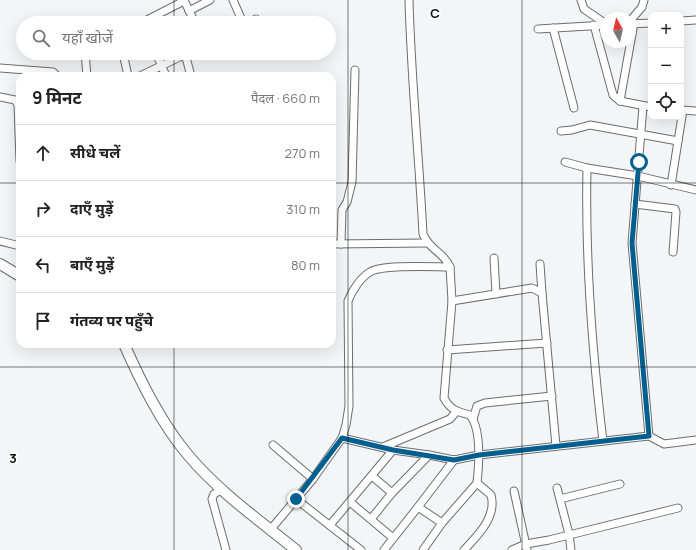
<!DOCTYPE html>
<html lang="hi">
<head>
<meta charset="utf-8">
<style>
  body { margin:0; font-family:Manrope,"Noto Sans Devanagari",sans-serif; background:#f2f2f2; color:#222 }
  .controls { position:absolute; right:12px; top:12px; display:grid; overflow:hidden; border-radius:8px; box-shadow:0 4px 16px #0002 }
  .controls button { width:36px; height:36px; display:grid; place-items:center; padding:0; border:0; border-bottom:1px solid #e0e0e0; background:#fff; color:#222; font:20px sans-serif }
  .compass { position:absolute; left:600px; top:12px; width:36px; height:36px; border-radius:50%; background:#fff; box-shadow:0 4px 16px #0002; rotate:352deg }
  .stop { position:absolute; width:12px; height:12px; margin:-9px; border:3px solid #005f8f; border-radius:50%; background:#fff }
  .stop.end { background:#005f8f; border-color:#fff; box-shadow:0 1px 4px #0008 }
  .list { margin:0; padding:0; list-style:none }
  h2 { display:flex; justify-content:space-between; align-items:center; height:52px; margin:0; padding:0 16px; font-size:17px }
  h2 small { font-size:13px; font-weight:400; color:#767676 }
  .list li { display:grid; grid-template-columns:26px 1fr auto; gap:12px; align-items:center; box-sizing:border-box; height:56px; padding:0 16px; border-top:1px solid #e0e0e0 }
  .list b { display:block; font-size:15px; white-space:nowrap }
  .list em { font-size:13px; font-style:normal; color:#767676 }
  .icon { flex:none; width:22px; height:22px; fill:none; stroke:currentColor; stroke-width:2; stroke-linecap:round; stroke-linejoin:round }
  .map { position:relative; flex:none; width:696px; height:550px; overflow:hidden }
  .search { position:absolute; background:#fff; box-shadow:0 4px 16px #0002; left:16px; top:16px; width:320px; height:44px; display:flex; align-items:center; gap:10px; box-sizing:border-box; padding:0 14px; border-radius:22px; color:#767676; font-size:15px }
  .panel { position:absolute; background:#fff; box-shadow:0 4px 16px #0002; left:16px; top:72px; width:320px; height:276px; border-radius:12px }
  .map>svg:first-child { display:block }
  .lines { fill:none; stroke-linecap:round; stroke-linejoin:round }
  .street-casing { stroke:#6b6d6e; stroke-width:9 }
  .secondary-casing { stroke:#6b6d6e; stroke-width:12 }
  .street { stroke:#fff; stroke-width:7 }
  .secondary { stroke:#fff; stroke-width:10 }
  .route { stroke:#005f8f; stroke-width:5 }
  .grid { fill:none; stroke:#0d0e0e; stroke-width:1; stroke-opacity:0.55 }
  .grid-label { font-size:13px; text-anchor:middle; font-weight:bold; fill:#0d0e0e; stroke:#fff; stroke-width:3.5; stroke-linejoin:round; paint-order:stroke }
</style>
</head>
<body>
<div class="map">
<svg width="696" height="550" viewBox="0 0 696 550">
  <rect width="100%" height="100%" fill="#f3f5f7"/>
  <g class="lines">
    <defs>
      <g id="street">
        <polyline points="184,0 195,23"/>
        <polyline points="233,0 243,23"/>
        <polyline points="581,0 584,9 606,24"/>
        <polyline points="189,11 210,0"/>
        <polyline points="630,21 642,7 644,0"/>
        <polyline points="681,21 696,20"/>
        <polyline points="141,23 184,1"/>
        <polyline points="248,23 256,19"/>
        <polyline points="630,24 651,23"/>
        <polyline points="594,25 613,95 620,101 651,107"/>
        <polyline points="553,28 574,108"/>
        <polyline points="538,29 606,25"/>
        <polyline points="85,53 87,76"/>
        <polyline points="123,53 128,76"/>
        <polyline points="156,53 166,76"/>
        <polyline points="185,54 191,76"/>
        <polyline points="0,68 53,72 57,76"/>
        <polyline points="140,76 188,53"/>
        <polyline points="0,97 15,100 18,105 20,161"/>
        <polyline points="620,101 634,23"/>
        <polyline points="681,110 696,111"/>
        <polyline points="561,131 572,130 590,125 678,141"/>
        <polyline points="565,162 587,168 638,176 696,190"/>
        <path d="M587 168C585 259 592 350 603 441"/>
        <polyline points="671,185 683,110"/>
        <polyline points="635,204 675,209 676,212 673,252"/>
        <polyline points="0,241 20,246"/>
        <polyline points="332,244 427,243"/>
        <polyline points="341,244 342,210 347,202 352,182 355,70"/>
        <polyline points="494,258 496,294"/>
        <polyline points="540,264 542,293"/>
        <path d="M450 267 452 301 444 398C450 410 458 412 470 415 482 430 479 465 477 483"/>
        <polyline points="452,301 532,288 542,293 556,446"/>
        <polyline points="447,350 547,343"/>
        <polyline points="473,419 477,406 485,403 552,396"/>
        <polyline points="649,436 664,444 696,440"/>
        <polyline points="342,438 393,450 429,455 392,493 371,519"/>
        <polyline points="273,445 313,479"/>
        <polyline points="383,447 450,419 456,412"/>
        <polyline points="429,455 454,460 479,455 649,436 632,243 643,106"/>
        <polyline points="372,476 392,493"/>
        <polyline points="557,488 569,534 571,550"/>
        <polyline points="223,489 214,494 212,499 226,550"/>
        <polyline points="514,491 527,550"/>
        <polyline points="296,499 361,550"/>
        <polyline points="560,499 620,484"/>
        <polyline points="350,502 393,538"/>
        <polyline points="418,507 454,460"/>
        <polyline points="330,525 393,450"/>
        <path d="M271 529 313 479 342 438 346 425 349 406 348 301C352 291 360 278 370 272 382 264 433 267 450 267 443 251 430 251 423 234 419 156 411 78 409 0"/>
        <polyline points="384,550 418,507 442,523"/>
        <path d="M423 550 442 523 477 483 491 495C497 517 478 535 464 550"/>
        <polyline points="512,550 526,544 549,540 678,508"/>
      </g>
      <g id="secondary">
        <polyline points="0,264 20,276"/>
        <path d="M124 344C141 382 161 423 188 455 219 492 259 520 296 550"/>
      </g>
    </defs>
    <!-- street casing -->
    <use href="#street" class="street-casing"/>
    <!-- secondary casing -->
    <use href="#secondary" class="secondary-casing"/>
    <!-- street -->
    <use href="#street" class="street"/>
    <!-- secondary -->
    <use href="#secondary" class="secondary"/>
  </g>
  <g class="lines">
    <!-- route -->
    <polyline class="route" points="296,499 342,438 393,450 454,460 479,455 649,436 632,243 639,162"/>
  </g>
  <!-- grid -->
  <path class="grid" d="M174 0V23M348 0V550M522 0V550M174 53V76M0 183H20M332 183H696M174 344V550M0 367H696"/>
  <g class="grid-label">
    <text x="435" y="18">C</text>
    <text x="13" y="463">3</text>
  </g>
</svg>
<div class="controls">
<button>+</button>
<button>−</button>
<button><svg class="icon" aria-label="locate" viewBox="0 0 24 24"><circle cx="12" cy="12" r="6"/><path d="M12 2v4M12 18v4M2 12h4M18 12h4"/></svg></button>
</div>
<svg class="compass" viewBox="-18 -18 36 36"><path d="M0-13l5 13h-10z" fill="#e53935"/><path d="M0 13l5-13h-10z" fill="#767676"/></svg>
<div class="stop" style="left:639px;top:162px"></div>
<div class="stop end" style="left:296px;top:499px"></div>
<div class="search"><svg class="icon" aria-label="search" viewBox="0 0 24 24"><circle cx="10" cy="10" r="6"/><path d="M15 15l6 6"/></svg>यहाँ खोजें</div>
<section class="panel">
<h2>9 मिनट<small>पैदल · 660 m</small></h2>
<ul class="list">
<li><svg class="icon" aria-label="ahead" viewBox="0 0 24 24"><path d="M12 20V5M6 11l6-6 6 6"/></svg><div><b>सीधे चलें</b></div><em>270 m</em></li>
<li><svg class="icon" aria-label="right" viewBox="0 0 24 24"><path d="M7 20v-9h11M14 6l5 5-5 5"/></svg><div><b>दाएँ मुड़ें</b></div><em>310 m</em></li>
<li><svg class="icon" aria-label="left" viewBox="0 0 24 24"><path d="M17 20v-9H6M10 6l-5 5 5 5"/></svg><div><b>बाएँ मुड़ें</b></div><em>80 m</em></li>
<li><svg class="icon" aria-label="arrive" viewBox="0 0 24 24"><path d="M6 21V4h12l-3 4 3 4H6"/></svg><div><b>गंतव्य पर पहुँचे</b></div></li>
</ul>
</section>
</div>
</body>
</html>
